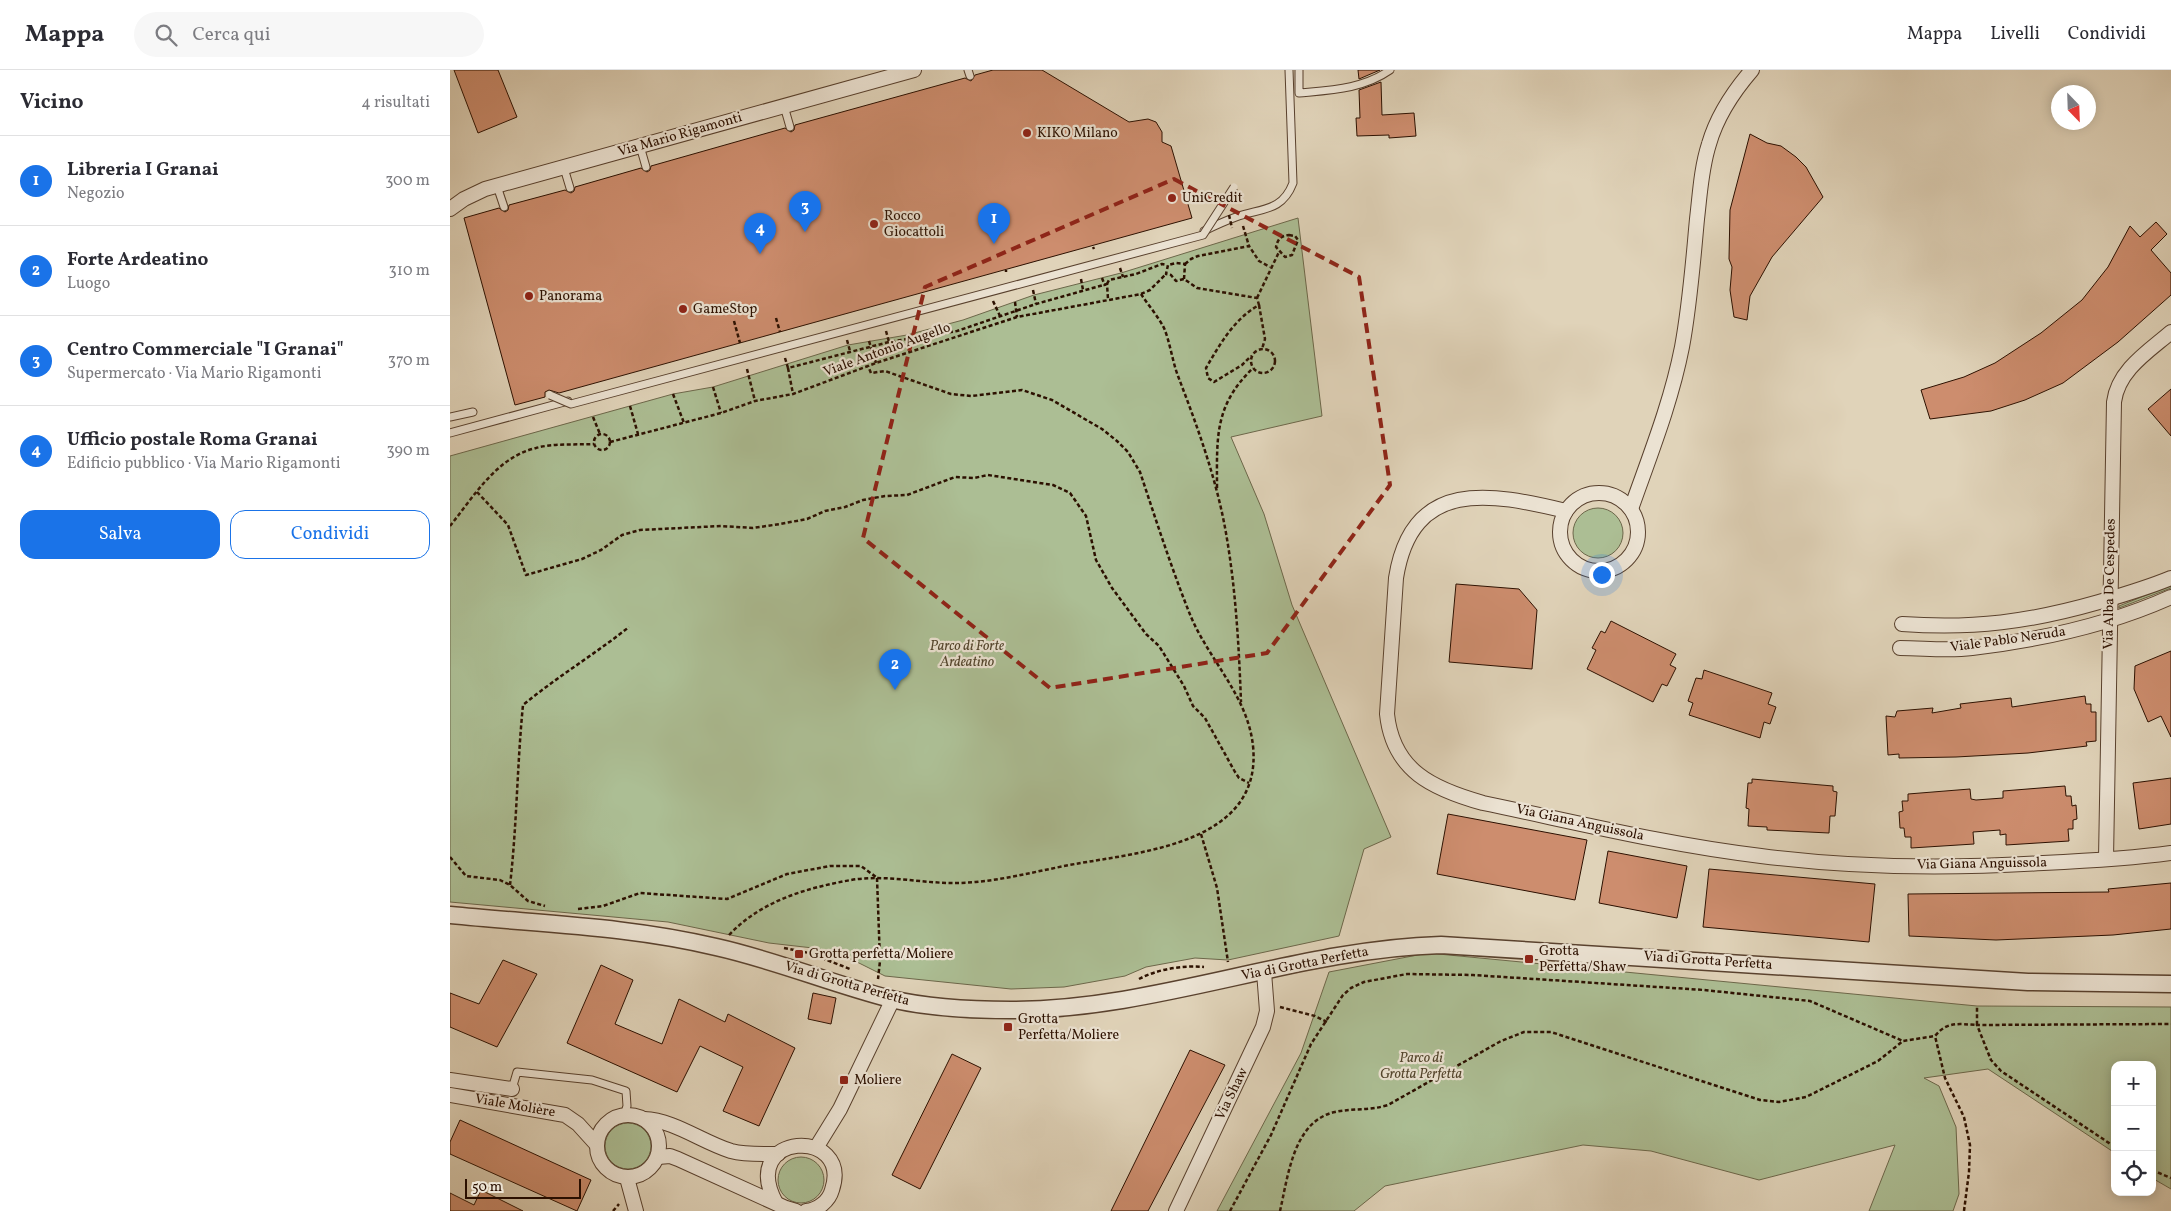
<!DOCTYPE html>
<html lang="it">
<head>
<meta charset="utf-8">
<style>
  body { margin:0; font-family:Vollkorn,serif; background:#f7f7f7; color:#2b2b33 }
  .controls { position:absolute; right:15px; bottom:15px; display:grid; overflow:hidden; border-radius:10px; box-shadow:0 2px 12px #0003 }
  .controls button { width:45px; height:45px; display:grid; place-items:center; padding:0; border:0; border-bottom:1px solid #e1e1e2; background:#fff; color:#2b2b33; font:25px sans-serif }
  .compass { position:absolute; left:1601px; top:15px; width:45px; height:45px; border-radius:50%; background:#fff; box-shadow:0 2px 12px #0003; rotate:157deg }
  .scale { position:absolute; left:15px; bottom:12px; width:116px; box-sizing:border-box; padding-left:5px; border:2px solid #2c1000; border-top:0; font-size:14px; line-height:18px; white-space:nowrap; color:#2c1000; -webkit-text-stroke:4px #ebe2d2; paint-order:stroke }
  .you { position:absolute; left:1151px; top:504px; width:18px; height:18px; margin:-12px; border:4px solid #fff; border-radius:50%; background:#1a73e8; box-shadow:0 0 0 8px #1a73e833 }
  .badge { display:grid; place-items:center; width:32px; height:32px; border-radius:50%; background:#1a73e8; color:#fff; font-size:16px; font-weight:700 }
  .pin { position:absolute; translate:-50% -41px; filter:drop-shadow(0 1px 2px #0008) }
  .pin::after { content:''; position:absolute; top:26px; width:18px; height:15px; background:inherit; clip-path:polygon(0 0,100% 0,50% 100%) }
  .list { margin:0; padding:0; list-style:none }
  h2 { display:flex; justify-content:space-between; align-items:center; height:65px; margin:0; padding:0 20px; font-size:21px }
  h2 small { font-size:16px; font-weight:400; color:#7c7c81 }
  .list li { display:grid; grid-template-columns:32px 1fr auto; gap:15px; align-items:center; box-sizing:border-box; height:90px; padding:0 20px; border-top:1px solid #e1e1e2 }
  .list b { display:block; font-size:19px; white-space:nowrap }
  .list p { margin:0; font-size:16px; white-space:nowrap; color:#7c7c81 }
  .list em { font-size:16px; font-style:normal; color:#7c7c81 }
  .actions { display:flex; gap:10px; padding:15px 20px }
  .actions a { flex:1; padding:11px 0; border:1px solid #1a73e8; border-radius:15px; text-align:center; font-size:18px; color:#1a73e8 }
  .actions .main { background:#1a73e8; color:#fff }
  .icon { flex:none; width:28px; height:28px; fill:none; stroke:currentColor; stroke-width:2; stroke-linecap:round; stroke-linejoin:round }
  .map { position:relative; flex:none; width:1721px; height:1141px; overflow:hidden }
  header { display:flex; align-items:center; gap:30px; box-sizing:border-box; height:70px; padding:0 25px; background:#fff; border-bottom:1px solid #e1e1e2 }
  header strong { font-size:24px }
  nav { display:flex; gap:28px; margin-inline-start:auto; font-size:18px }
  .search { width:350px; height:45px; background:#f7f7f7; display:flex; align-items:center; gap:12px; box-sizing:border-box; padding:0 18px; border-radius:28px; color:#7c7c81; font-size:19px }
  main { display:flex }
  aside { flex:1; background:#fff }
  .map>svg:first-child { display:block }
  .green { fill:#acbe94; stroke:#6c674a }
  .building { fill:#cd8d6e; stroke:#2c1000 }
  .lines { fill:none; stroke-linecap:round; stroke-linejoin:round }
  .service-casing { stroke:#59412e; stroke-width:9 }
  .minor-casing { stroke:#59412e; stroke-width:16 }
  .tertiary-casing { stroke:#59412e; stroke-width:19 }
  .path { stroke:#2c1000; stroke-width:2.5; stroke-dasharray:4 2.5; stroke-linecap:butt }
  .service { stroke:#ebe2d2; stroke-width:7 }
  .minor { stroke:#ebe2d2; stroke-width:14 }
  .tertiary { stroke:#ebe2d2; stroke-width:16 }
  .service-bridge-casing { stroke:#59412e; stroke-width:9; stroke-linecap:butt }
  .path-bridge { stroke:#2c1000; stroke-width:2.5; stroke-dasharray:4 2.5; stroke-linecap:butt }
  .service-bridge { stroke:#ebe2d2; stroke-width:7 }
  .marked { fill:none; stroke:#8f2418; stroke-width:4; stroke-dasharray:10 6; stroke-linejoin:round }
  .poi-dot { fill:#8f2418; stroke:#ebe2d2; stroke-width:2 }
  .labels { text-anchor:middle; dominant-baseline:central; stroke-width:4.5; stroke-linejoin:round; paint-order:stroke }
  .poi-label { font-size:14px; fill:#2c1000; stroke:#ebe2d2; text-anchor:start }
  .street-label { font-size:14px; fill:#2c1000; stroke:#ebe2d2 }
  .park-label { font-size:14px; font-style:italic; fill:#52442c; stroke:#ebe2d2 }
</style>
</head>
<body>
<header>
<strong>Mappa</strong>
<div class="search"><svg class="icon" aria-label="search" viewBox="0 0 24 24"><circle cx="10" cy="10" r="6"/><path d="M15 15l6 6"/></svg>Cerca qui</div>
<nav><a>Mappa</a><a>Livelli</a><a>Condividi</a></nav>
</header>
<main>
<aside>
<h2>Vicino<small>4 risultati</small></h2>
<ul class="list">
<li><span class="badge">1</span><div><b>Libreria I Granai</b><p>Negozio</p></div><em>300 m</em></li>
<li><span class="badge">2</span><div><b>Forte Ardeatino</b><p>Luogo</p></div><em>310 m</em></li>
<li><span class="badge">3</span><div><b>Centro Commerciale &quot;I Granai&quot;</b><p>Supermercato · Via Mario Rigamonti</p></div><em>370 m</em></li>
<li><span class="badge">4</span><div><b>Ufficio postale Roma Granai</b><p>Edificio pubblico · Via Mario Rigamonti</p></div><em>390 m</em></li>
</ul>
<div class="actions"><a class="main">Salva</a><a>Condividi</a></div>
</aside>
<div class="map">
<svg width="1721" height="1141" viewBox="0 0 1721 1141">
  <rect width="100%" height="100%" fill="#e0d3b9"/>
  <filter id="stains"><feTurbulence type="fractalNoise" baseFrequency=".004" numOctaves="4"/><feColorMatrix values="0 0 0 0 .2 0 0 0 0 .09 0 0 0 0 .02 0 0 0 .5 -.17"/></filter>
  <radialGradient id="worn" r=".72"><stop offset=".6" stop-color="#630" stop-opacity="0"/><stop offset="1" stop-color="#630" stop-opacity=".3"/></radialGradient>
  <!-- green -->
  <g class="green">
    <polygon points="848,148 872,346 781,367 814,444 842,535 941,767 914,779 889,866 778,890 745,888 696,897 675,906 614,917 561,919 435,906 395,886 363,878 319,873 218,852 0,832 0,386 223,324 263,317 398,275 457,265 513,250 584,225 671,203"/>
    <circle cx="1148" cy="463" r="25"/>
    <polygon points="1721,515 1721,518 1669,538 1669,536"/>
    <polygon points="978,883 1527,936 1721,937 1721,1119 1702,1108 1702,995 1665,995 1665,1083 1538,999 1474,1008 1489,1016 1506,1057 1509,1124 1503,1141 1419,1141 1445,1075 1309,1110 1201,1081 1133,1075 935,1116 904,1141 767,1141 851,983 879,902"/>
    <circle cx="178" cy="1076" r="23"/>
    <circle cx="351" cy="1110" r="23"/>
  </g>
  <!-- building -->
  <g class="building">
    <polygon points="4,0 48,0 67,47 28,63"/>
    <polygon points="543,0 592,0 679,52 698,49 706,52 712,62 712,72 721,76 742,148 109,323 99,320 95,322 95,327 65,335 14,148 49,138 55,142 58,140 59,135 115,120 121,123 124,121 125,117 191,98 197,102 200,100 201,96 335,58 341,62 344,60 345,55 515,8 521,11 525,5"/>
    <polygon points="908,0 930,0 909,9"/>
    <polygon points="931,12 932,45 964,43 966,66 939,68 939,65 907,66 906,48 910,48 909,20"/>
    <polygon points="1300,64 1317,73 1331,76 1346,87 1356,97 1373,127 1322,187 1300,226 1297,250 1284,247 1280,220 1282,197 1279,189 1280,140"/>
    <polygon points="1706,152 1717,164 1701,180 1721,203 1721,225 1668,272 1613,313 1575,330 1541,341 1480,349 1471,320 1514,307 1545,293 1591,263 1632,230 1658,197 1680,156 1690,167"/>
    <polygon points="1721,319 1721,366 1698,339"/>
    <polygon points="1006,514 1069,519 1087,540 1082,599 999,592"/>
    <polygon points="1161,551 1226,584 1220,595 1226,598 1217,616 1212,614 1203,632 1137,599 1146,580 1142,578 1151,561 1155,563"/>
    <polygon points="1721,581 1721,667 1711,646 1698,652 1684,619 1685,596"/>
    <polygon points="1254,600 1322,623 1318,634 1326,637 1320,654 1314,652 1310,668 1239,645 1243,633 1238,631 1246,608 1252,609"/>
    <polygon points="1635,626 1636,634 1641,634 1641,642 1646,642 1646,671 1636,672 1637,676 1578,683 1506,687 1449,688 1449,684 1438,685 1436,646 1445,647 1447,641 1483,638 1482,643 1511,638 1510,634 1561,628 1562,637"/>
    <polygon points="1721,708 1721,754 1689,759 1683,713"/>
    <polygon points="1302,709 1383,716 1383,721 1387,722 1385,746 1380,746 1379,763 1317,760 1317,757 1298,756 1299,739 1296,738 1298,713 1302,713"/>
    <polygon points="1615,716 1616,726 1621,726 1622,736 1626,735 1627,749 1623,750 1623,759 1618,759 1619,771 1556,775 1556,764 1550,765 1550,760 1523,762 1524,774 1461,778 1461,767 1455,767 1454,758 1450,758 1449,742 1453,741 1452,731 1458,731 1458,724 1520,719 1521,729 1526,730 1553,728 1553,721"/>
    <polygon points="998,744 1137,770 1125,830 987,804"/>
    <polygon points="1158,781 1237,796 1227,848 1149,833"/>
    <polygon points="1259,799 1425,814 1419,872 1253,857"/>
    <polygon points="1721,813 1721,859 1663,865 1546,870 1459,866 1458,824 1659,822 1658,819"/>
    <polygon points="53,890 87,904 47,977 0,957 0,923 29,934"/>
    <polygon points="151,895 183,910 165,954 212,974 229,929 275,952 278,944 345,978 309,1056 273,1041 293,997 250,976 227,1022 117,973"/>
    <polygon points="363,923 386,928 381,954 358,949"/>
    <polygon points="740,980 775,995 698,1141 661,1141"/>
    <polygon points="502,984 531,998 470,1119 442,1105"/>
    <polygon points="10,1050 141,1110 127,1141 0,1084 0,1072"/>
    <polygon points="31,1120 73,1141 0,1141 0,1123 24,1135"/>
  </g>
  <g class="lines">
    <defs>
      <g id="service">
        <polyline points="518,0 520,6"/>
        <path d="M849 0V23C881 20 913 19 940 0"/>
        <polyline points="334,36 340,57"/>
        <polyline points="190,76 196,97"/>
        <polyline points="114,98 120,118"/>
        <polyline points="47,116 54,137"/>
        <path d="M754 161C764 156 775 151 786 147 811 138 832 142 843 113L839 0"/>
        <polyline points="0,347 23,342"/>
        <polyline points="0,363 118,331"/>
        <polyline points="62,1019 67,1002 142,1010 176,1021 177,1036 174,1045"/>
      </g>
      <g id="minor">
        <polyline points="0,139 14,129 35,119 464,0"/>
        <circle cx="1149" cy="462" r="39"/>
        <path d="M1181 439C1200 385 1221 333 1232 277 1240 234 1243 192 1247 149 1250 124 1251 99 1259 74 1267 46 1283 22 1302 0"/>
        <path d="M1116 441C1041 423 962 407 946 508L937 644C943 701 983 719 1033 733 1125 752 1217 775 1311 786 1404 798 1499 799 1593 793 1636 791 1679 789 1721 783"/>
        <path d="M1452 554C1524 559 1579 552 1649 532 1673 525 1697 518 1721 508"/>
        <path d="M1450 578C1474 578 1498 581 1522 578 1590 570 1659 555 1721 527"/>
        <path d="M1656 789 1664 332C1668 300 1699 281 1721 262"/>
        <polyline points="0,1010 62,1019"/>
        <polyline points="0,1025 115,1045 128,1054 147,1075"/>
        <circle cx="178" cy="1076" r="31"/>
        <path d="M194 1049C224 1050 252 1072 281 1081 296 1085 313 1084 328 1084"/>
        <polyline points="366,1078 390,1039 443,929"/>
        <polyline points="208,1087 220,1086 228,1089 336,1138 346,1141"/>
        <polyline points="177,1108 186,1141"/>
        <path d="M326 1133C287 1061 403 1057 382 1120 379 1131 368 1140 356 1141"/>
        <polyline points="726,1141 813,957 817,941 814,902"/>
      </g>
      <path id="tertiary" d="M0 845C89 854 179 856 266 877 325 890 382 914 441 929 479 938 522 940 561 940 707 940 846 879 991 875L1578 912 1721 914"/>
    </defs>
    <!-- service casing -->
    <use href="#service" class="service-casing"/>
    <!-- minor casing -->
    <use href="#minor" class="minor-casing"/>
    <!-- tertiary casing -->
    <use href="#tertiary" class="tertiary-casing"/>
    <!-- path -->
    <g class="path">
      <polyline points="793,156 799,176"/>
      <path d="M839 165 845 166 848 170 842 185 835 187 826 177C828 169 830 166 839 165Z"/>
      <polyline points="643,177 644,179"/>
      <polyline points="735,194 741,189 748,186 799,176 809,191 820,197"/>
      <polyline points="670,198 673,207"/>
      <polyline points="556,200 556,202"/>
      <polyline points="652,208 655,216"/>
      <polyline points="631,209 633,220"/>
      <path d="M734 209 735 194 726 193 718 195 716 204 721 205 726 211 734 209 747 218 807 228 809 235C784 249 770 274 756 298L758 308 764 312 792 295 801 286"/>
      <polyline points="657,214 659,210 686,204 712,194 717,195"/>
      <polyline points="583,220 586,234"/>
      <path d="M691 224C698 235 708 246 714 258 720 272 722 290 728 306 748 358 768 413 777 469 786 523 789 578 791 632"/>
      <polyline points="807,228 829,182"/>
      <polyline points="543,231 550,246"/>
      <polyline points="565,232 567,247"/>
      <polyline points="809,235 815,269 812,279"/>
      <polyline points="326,248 330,262"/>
      <polyline points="284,251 290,273"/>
      <polyline points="436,261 439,272"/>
      <polyline points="397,270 400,281"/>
      <polyline points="419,271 426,293"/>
      <circle cx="813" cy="291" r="12"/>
      <polyline points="335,288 338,298 439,272 507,261 586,234 657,214 658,229"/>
      <polyline points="338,298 343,324"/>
      <polyline points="297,299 305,331"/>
      <polyline points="263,317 271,343"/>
      <polyline points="223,324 234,353"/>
      <polyline points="180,336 188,364"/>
      <polyline points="143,347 150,364"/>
      <circle cx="152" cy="372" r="8"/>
      <polyline points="160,372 271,343 305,331 343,324 426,293 567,247 691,224 700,220 716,204"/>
      <path d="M767 418C767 367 764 336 803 298"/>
      <polyline points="27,422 58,455 76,505 132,489 151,480 172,465 190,460 271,456 303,458 330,454 357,449 375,441 395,437 413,430 435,426 457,425 505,407 524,408 538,405 603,415 620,423 636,446 646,490 662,518 696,564 709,576 734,616 743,636 755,648 785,702 789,708 799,713"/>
      <path d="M0 456C24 426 47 387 86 378 104 373 125 375 144 374"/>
      <polyline points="751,764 767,818 778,892"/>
      <polyline points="0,787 16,806 50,810 60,815 78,831 95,836"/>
      <polyline points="427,808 430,891 428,909"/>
      <path d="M60 815C67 755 67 695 73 635 107 607 145 584 179 557"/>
      <polyline points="128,839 153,836 190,823 277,829 337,804 380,796 411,796 426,807"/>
      <path d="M279 865C311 831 356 818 401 810 437 804 473 814 509 813 548 812 586 801 625 794 692 782 813 773 803 676 798 627 760 591 741 547 722 500 706 450 690 402L678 382 667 371 652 359 602 330 572 320 522 326 501 324 435 301 421 303 418 296"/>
      <polyline points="334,878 359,883 400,899"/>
      <path d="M689 909C708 899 733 895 754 897"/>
      <polyline points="830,937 865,946 877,952"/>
      <polyline points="1665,1077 1551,1001 1541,990 1527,955 1721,954"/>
      <polyline points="1702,1100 1721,1108"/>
      <polyline points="163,1141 169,1134"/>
      <polyline points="780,1141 821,1065 861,974 893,925 901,918 914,912 957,904 1023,905 1254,920 1360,931 1453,971"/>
      <path d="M830 1141C838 1107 843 1051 885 1042 903 1038 919 1041 938 1035L1051 971 1074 962H1101L1310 1030 1329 1032 1356 1027 1428 991 1453 971 1485 966"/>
      <path d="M1514 1141 1519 1102 1520 1075 1514 1047 1495 1008 1485 966C1497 951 1509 954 1527 955V936"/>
    </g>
    <!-- service -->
    <use href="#service" class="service"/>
    <!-- minor -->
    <use href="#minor" class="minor"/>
    <!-- tertiary -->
    <use href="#tertiary" class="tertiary"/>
    <defs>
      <polyline id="service-bridge" points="100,325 121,334 753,165 784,117"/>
    </defs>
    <!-- service-bridge casing -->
    <use href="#service-bridge" class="service-bridge-casing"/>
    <!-- path-bridge -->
    <polyline class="path-bridge" points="779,145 782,158"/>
    <!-- service-bridge -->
    <use href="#service-bridge" class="service-bridge"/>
  </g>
  <!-- marked area -->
  <path class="marked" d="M724 109 909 207 940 415 817 583 600 618 413 468 475 217Z"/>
  <!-- markers -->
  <g class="poi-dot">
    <circle cx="577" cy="63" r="5"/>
    <circle cx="722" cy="128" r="5"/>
    <circle cx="424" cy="154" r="5"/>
    <circle cx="79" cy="226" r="5"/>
    <circle cx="233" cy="239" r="5"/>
    <rect x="344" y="879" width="10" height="10" rx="2.5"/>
    <rect x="1074" y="884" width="10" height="10" rx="2.5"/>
    <rect x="553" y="952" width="10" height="10" rx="2.5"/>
    <rect x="389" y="1005" width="10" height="10" rx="2.5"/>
  </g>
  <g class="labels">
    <!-- poi labels -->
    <g class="poi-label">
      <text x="587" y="63">KIKO Milano</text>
      <text x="732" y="128">UniCredit</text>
      <text x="434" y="146">Rocco<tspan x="434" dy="16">Giocattoli</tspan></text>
      <text x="89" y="226">Panorama</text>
      <text x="243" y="239">GameStop</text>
      <text x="1089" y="881">Grotta<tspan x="1089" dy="16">Perfetta/Shaw</tspan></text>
      <text x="359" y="884">Grotta perfetta/Moliere</text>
      <text x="568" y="949">Grotta<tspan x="568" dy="16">Perfetta/Moliere</tspan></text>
      <text x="404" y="1010">Moliere</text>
    </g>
    <!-- street labels -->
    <g class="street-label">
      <text transform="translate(230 65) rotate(-16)">Via Mario Rigamonti</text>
      <text transform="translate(437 280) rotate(-20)">Viale Antonio Augello</text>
      <text transform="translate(1660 514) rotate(-89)">Via Alba De Cespedes</text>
      <text transform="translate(1558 570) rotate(-8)">Viale Pablo Neruda</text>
      <text transform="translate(1130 753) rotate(12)">Via Giana Anguissola</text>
      <text transform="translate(1532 794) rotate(-1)">Via Giana Anguissola</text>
      <text transform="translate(1258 891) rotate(4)">Via di Grotta Perfetta</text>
      <text transform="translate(855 894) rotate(-11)">Via di Grotta Perfetta</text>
      <text transform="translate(397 914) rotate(16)">Via di Grotta Perfetta</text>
      <text transform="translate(782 1024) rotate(-64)">Via Shaw</text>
      <text transform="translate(65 1036) rotate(10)">Viale Molière</text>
    </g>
    <!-- park labels -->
    <g class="park-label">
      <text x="517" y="576">Parco di Forte<tspan x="517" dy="16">Ardeatino</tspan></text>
      <text x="971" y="988">Parco di<tspan x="971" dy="16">Grotta Perfetta</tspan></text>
    </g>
  </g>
  <rect width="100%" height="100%" filter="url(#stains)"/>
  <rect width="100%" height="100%" fill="url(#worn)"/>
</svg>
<div class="controls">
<button>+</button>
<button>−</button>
<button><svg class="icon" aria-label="locate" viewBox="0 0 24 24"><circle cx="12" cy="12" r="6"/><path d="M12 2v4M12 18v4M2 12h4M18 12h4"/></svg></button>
</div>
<svg class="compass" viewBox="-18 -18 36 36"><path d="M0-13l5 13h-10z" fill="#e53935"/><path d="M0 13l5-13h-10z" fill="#7c7c81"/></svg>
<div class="scale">50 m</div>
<div class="you"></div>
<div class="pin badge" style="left:544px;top:174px">1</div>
<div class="pin badge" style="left:445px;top:620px">2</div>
<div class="pin badge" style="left:355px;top:162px">3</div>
<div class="pin badge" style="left:310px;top:184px">4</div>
</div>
</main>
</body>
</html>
